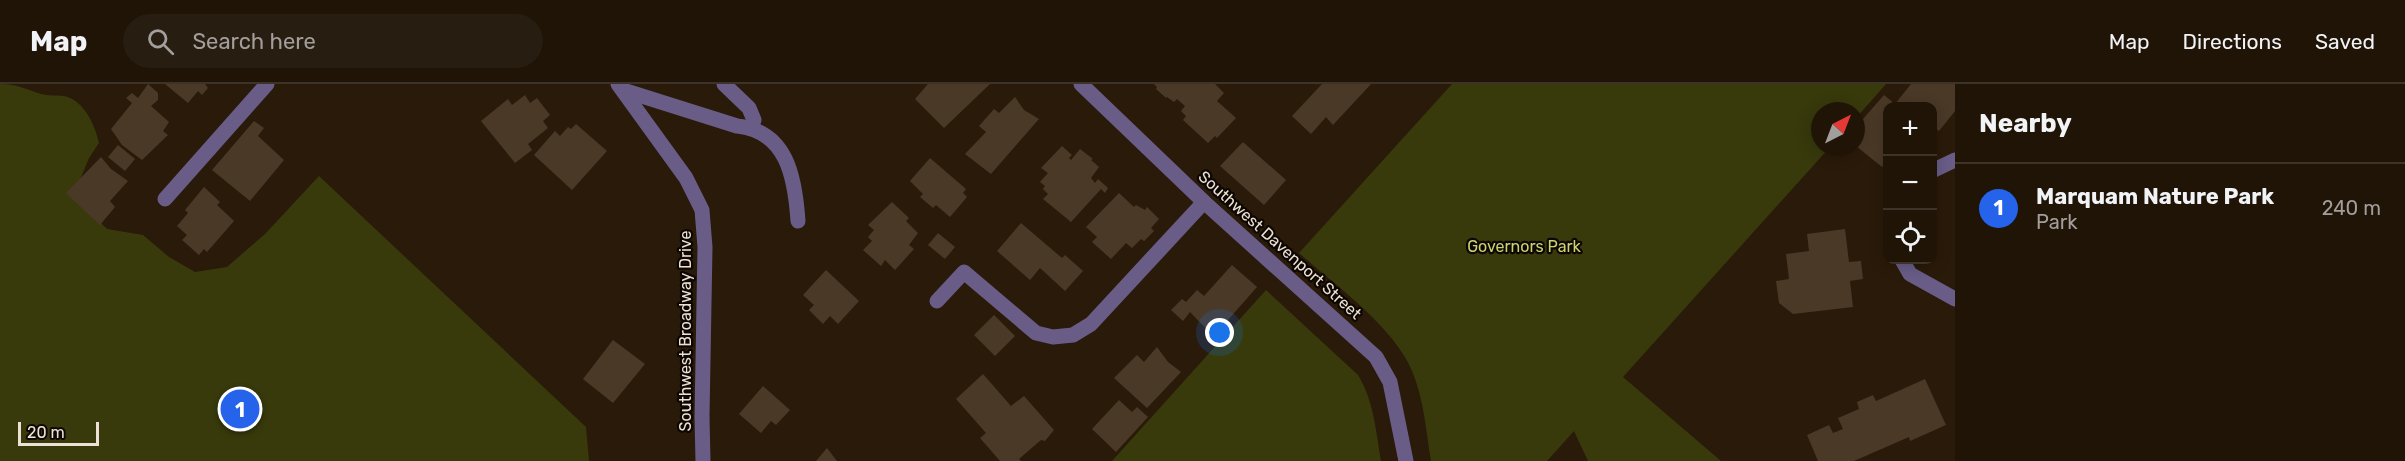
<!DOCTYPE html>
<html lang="en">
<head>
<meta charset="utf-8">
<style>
  body { margin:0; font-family:Rubik,sans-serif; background:#281d11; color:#f1f3f6 }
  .controls { position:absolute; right:18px; top:18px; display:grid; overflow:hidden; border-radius:12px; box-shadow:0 3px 15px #0003 }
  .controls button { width:54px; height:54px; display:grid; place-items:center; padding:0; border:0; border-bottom:2px solid #3d3328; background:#201407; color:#f1f3f6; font:30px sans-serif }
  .compass { position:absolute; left:1811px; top:18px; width:54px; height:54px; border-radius:50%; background:#201407; box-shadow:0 3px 15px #0003; rotate:42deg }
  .scale { position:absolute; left:18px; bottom:15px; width:81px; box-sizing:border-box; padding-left:6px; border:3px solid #ede1d6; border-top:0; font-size:16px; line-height:21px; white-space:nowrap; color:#ede1d6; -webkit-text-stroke:4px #0d0702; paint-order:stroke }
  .you { position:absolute; left:1220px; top:249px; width:21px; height:21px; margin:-15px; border:4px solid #fff; border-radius:50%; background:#1a73e8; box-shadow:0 0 0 9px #1a73e833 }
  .badge { display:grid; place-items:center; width:39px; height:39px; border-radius:50%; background:#2563eb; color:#fff; font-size:20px; font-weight:700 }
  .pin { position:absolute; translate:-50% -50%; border:3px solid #fff; box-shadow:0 2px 6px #0006 }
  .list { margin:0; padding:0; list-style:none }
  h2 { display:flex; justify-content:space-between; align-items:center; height:78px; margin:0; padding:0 24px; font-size:26px }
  h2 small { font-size:20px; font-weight:400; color:#a29e9b }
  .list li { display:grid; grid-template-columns:39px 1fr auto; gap:18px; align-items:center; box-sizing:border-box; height:90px; padding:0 24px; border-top:2px solid #3d3328 }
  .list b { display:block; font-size:22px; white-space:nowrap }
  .list p { margin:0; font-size:20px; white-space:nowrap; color:#a29e9b }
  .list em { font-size:20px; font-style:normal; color:#a29e9b }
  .icon { flex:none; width:33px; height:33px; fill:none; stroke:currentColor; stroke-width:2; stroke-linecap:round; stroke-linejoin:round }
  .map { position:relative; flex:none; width:1955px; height:377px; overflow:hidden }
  header { display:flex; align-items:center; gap:36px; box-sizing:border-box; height:84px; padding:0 30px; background:#201407; border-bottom:2px solid #3d3328 }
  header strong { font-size:28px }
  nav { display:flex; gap:33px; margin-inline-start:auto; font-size:21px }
  .search { width:420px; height:54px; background:#281d11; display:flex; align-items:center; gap:15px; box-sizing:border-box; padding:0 21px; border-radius:33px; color:#a29e9b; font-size:22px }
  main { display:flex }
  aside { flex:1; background:#201407 }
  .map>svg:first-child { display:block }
  .green { fill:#383a0c }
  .building { fill:#4b3927 }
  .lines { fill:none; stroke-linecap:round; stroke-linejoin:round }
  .minor { stroke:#695d88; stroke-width:15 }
  .labels { text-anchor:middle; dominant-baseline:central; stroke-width:4.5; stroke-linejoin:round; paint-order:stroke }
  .street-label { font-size:16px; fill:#ede1d6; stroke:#0d0702 }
  .park-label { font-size:16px; fill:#ccd370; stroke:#0d0702 }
</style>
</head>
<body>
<header>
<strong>Map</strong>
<div class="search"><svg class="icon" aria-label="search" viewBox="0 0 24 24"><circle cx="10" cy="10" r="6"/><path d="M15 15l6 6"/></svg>Search here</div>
<nav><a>Map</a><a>Directions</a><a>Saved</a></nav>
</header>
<main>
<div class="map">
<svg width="1955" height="377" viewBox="0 0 1955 377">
  <rect width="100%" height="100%" fill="#2a1a09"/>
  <!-- green -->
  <g class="green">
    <path d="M0 0C16 0 26 5 41 10 48 12 56 11 64 12 84 16 95 41 99 59L89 74 75 108 82 120 107 145 143 151 169 173 195 188 227 183 265 150 319 92 586 343 589 377H0Z"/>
    <path d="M1452 0H1886L1856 34V27H1820V63H1830L1623 293 1721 377H1588L1574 347 1547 377H1431C1426 347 1424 315 1412 287 1394 243 1335 201 1299 169Z"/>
    <path d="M1266 206 1358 291C1374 317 1376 348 1381 377H1112Z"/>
  </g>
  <!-- building -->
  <g class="building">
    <polygon points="148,0 158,9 158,16 151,22 169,38 163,47 168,51 142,76 122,61 111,45 132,19 126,14 132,9 138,14"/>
    <polygon points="165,0 205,0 208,4 202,11 198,7 188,19"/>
    <polygon points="928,0 990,0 944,44 915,15"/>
    <polygon points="1154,0 1215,0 1224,9 1217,17 1236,34 1217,54 1215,52 1208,59 1183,36 1186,32 1181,27 1185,22 1177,15 1174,18 1167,13 1166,14 1156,5 1157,3"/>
    <polygon points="1322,0 1371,0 1333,41 1326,33 1311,50 1292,32"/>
    <polygon points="1911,0 1955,0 1955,27 1939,47 1932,42 1932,22 1888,22 1888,76 1882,83 1856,62 1856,43 1884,11 1895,20"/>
    <polygon points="525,11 530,19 537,14 550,31 543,37 548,44 528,60 532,66 515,79 481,37 508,15 512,21"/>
    <polygon points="1015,13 1024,26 1039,35 991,90 965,70 986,48 979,42 994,25 999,29"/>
    <polygon points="254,37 264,44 258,52 284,76 250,117 212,86"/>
    <polygon points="576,40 607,67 572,106 534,71 555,47 560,52 568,43 571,45"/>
    <polygon points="1243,58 1286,96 1264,121 1220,82"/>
    <polygon points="118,61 135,75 125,87 108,73"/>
    <polygon points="1062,62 1072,71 1069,74 1071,76 1080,65 1093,75 1091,76 1099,83 1091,94 1095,99 1098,95 1108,104 1105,109 1101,105 1071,138 1043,115 1048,110 1043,105 1045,102 1040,98 1048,89 1041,84"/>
    <polygon points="101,73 111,85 128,97 110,117 115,123 100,141 66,109"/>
    <polygon points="930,74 966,105 963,109 967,113 950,133 936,121 933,124 920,113 923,110 910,97"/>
    <polygon points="204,103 220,118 217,121 234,137 207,168 204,165 199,171 182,156 187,151 177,142 188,129 185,126"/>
    <polygon points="1119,109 1134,123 1136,121 1145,126 1147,123 1159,135 1151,144 1154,147 1144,157 1141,155 1132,164 1126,159 1111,175 1092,158 1097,153 1086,143"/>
    <polygon points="892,118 909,134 906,137 918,149 909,161 914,165 895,186 885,176 881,182 863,166 872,157 868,153 874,146 868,141"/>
    <polygon points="1021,139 1062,174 1065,171 1083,187 1065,207 1040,184 1030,196 997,167"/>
    <polygon points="1845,145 1849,178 1861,177 1863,195 1850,197 1853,223 1793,230 1779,219 1776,197 1789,195 1786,170 1809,167 1807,150"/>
    <polygon points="938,149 955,163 945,175 928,161"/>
    <polygon points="1232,181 1257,203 1228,236 1231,239 1216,255 1190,228 1183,237 1171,226 1182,215 1186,218 1197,206 1204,212"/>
    <polygon points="826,186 859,217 838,240 830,232 823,240 809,226 814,221 803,211"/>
    <polygon points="994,231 1015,252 995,272 974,251"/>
    <polygon points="613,256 645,280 613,319 583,295"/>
    <polygon points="1157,263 1168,278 1181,288 1147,324 1114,294 1137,271 1144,278"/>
    <polygon points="983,290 1011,322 1024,312 1054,346 1045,357 1041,356 1019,375 1021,377 1000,377 980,354 986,349 956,315"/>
    <polygon points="1925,295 1946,341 1910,357 1909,353 1854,377 1818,377 1807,351 1829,341 1833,349 1843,345 1838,334 1859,325 1857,318 1873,311 1876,317"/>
    <polygon points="763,302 790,326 776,341 771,337 761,349 739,330"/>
    <polygon points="1119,316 1132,328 1137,323 1148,333 1116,368 1092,345"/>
    <polygon points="827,364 837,377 816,377"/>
  </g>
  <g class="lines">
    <!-- minor -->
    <g class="minor">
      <polyline points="618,0 686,94 702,126 705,163 702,333 703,377"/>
      <polyline points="724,0 749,24 754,36 751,44"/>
      <polyline points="1081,0 1204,118 1376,273 1390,298 1406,377"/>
      <path d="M623 6 737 42C787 47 795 93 798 137"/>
      <polyline points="1932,87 1955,76"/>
      <polyline points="165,115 267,0"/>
      <polyline points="1902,176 1910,190 1955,215"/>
      <polyline points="937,217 964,188 1036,249 1053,253 1073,251 1091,240 1204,118"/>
    </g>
  </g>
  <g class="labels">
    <!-- street labels -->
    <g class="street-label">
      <text transform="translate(1280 161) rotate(42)">Southwest Davenport Street</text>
      <text transform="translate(685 247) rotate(-90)">Southwest Broadway Drive</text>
    </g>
    <!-- park labels -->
    <g class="park-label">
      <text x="1524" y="162">Governors Park</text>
    </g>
  </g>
</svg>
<div class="controls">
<button>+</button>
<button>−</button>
<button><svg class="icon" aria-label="locate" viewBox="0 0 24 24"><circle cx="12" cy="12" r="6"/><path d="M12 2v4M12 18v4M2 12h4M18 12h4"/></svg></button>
</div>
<svg class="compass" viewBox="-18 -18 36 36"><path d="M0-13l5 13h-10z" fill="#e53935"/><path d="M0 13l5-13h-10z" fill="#a29e9b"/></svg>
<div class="scale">20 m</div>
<div class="you"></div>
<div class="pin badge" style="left:240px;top:325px">1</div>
</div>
<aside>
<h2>Nearby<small></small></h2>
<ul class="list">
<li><span class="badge">1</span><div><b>Marquam Nature Park</b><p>Park</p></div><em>240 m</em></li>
</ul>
</aside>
</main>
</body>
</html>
